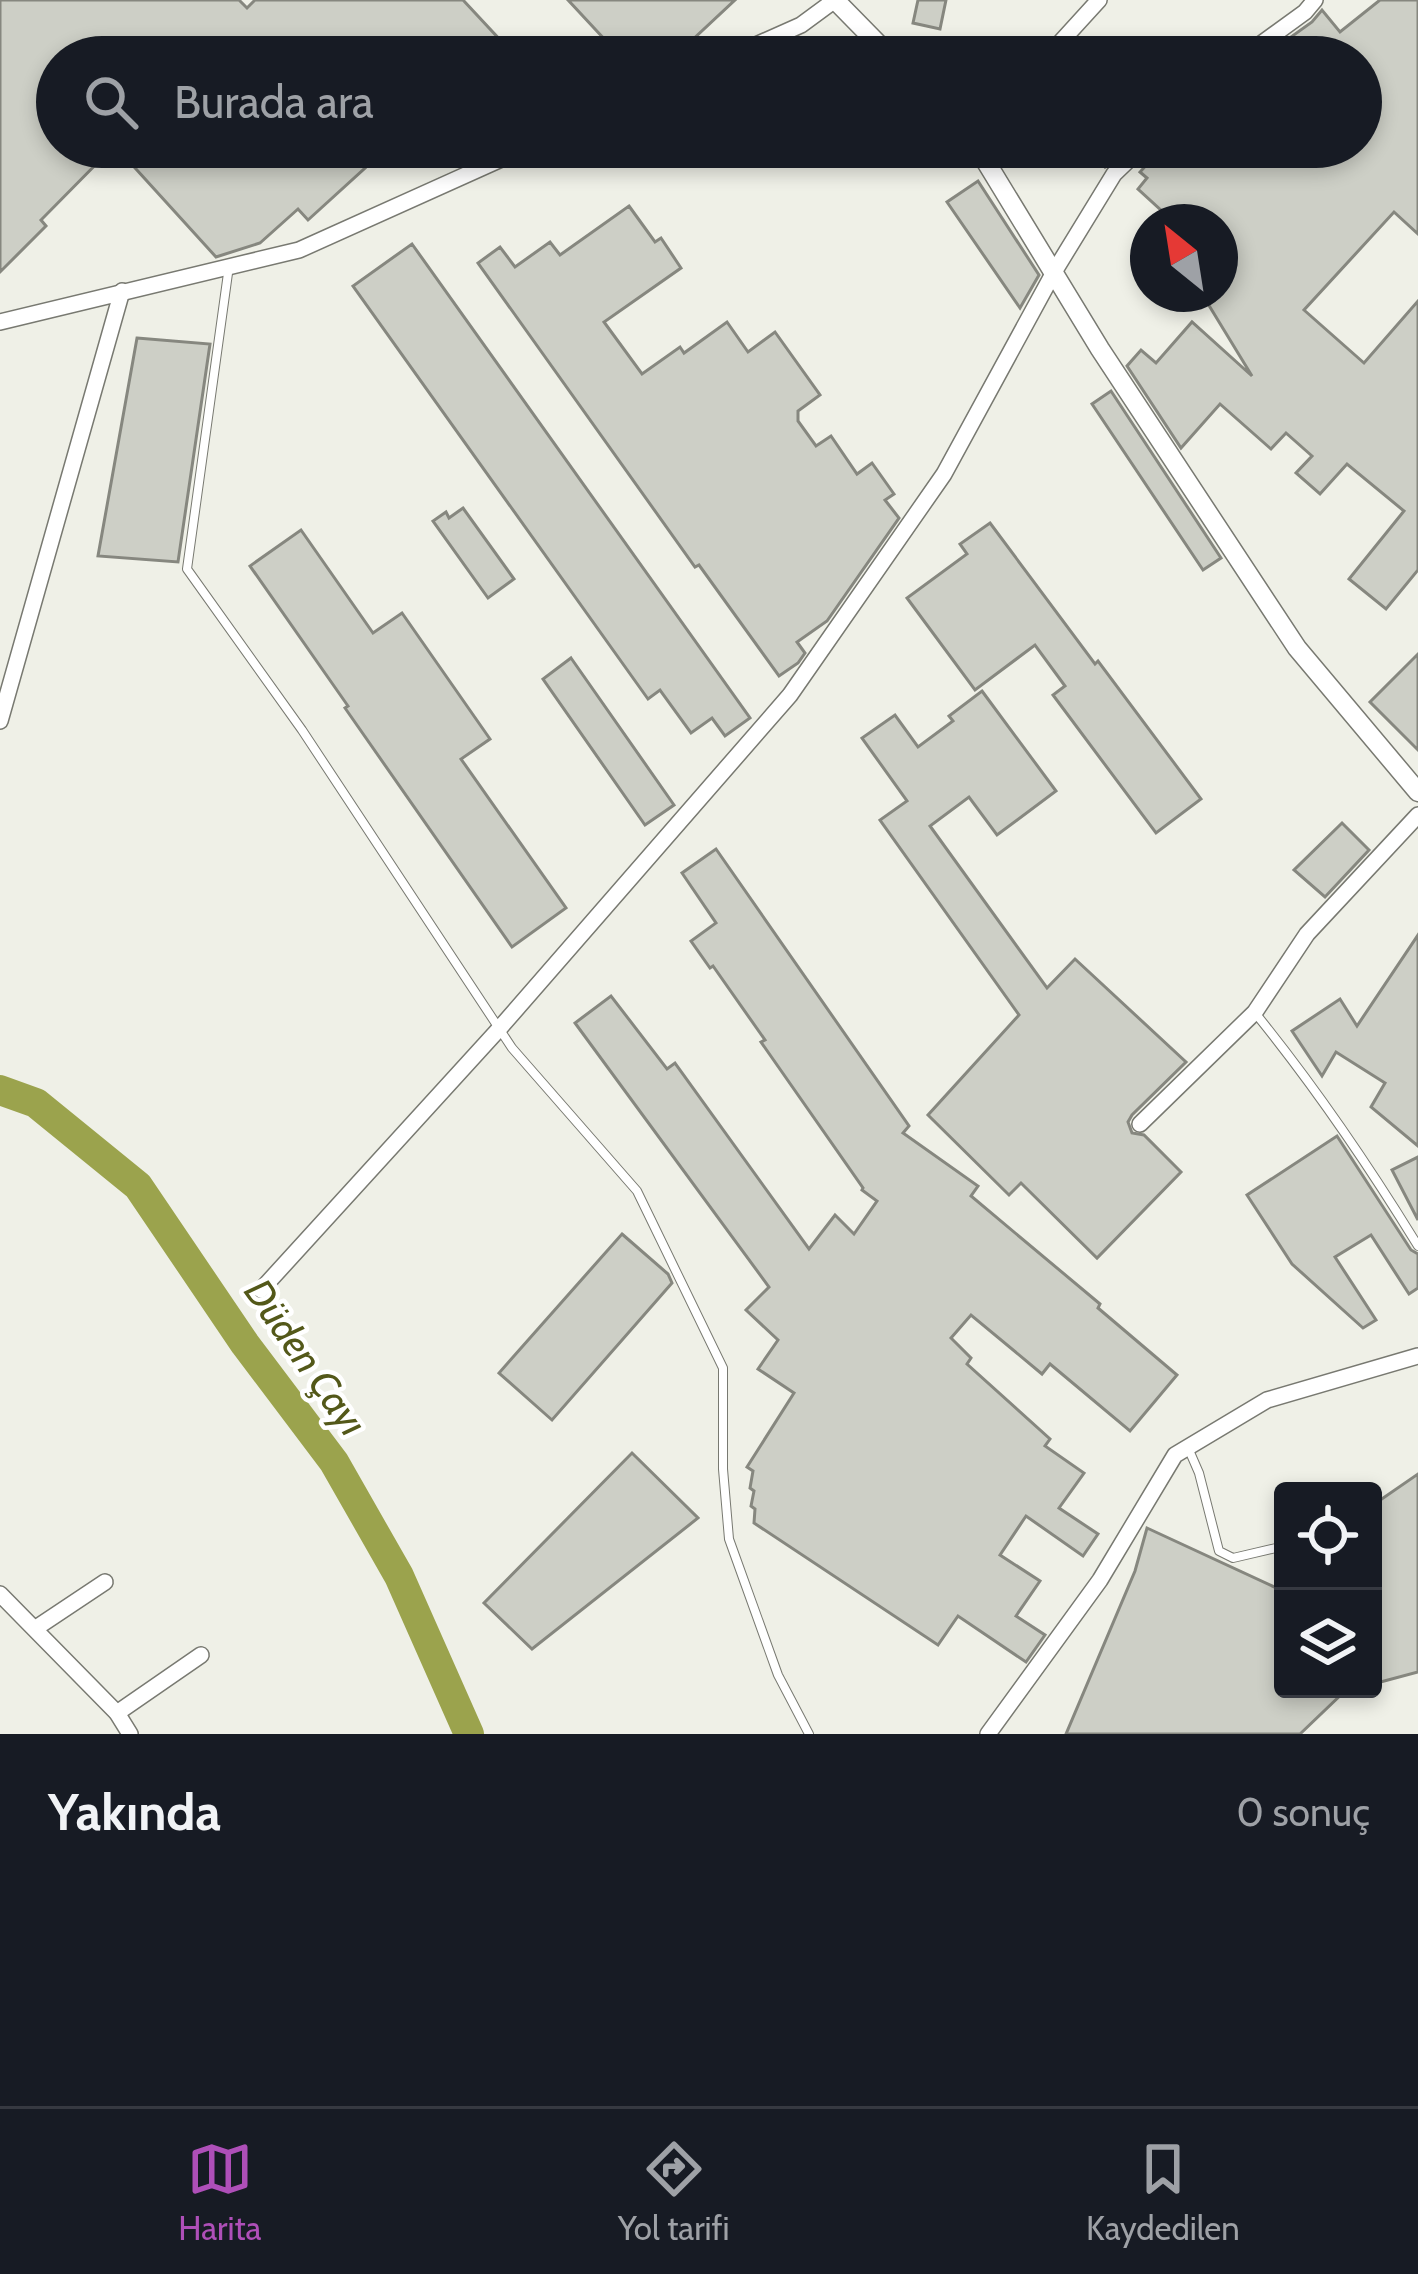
<!DOCTYPE html>
<html lang="tr">
<head>
<meta charset="utf-8">
<style>
  body { margin:0; font-family:Cabin,sans-serif; background:#20242c; color:#f1f3f6 }
  .controls { position:absolute; right:36px; bottom:36px; display:grid; overflow:hidden; border-radius:12px; box-shadow:0 6px 18px #0003 }
  .controls button { width:108px; height:108px; display:grid; place-items:center; padding:0; border:0; border-bottom:3px solid #363941; background:#171b24; color:#f1f3f6; font:60px sans-serif }
  .compass { position:absolute; left:1130px; top:204px; width:108px; height:108px; border-radius:50%; background:#171b24; box-shadow:0 6px 18px #0003; rotate:330deg }
  .list { margin:0; padding:0; list-style:none }
  h2 { display:flex; justify-content:space-between; align-items:center; height:156px; margin:0; padding:0 48px; font-size:51px }
  h2 small { font-size:39px; font-weight:400; color:#9ea1a6 }
  .icon { flex:none; width:66px; height:66px; fill:none; stroke:currentColor; stroke-width:2; stroke-linecap:round; stroke-linejoin:round }
  .map { position:relative; flex:none; width:1418px; height:1734px; overflow:hidden }
  .search { position:absolute; background:#171b24; box-shadow:0 6px 18px #0003; left:36px; right:36px; top:36px; height:132px; display:flex; align-items:center; gap:30px; box-sizing:border-box; padding:0 42px; border-radius:66px; color:#9ea1a6; font-size:45px }
  .sheet { height:372px; background:#171b24 }
  nav { display:flex; justify-content:space-around; align-items:center; box-sizing:border-box; height:168px; border-top:3px solid #363941; background:#171b24; font-size:33px; color:#9ea1a6 }
  nav a { display:grid; justify-items:center; gap:6px }
  nav .on { color:#ae4fb8 }
  .map>svg:first-child { display:block }
  .lines { fill:none; stroke-linecap:round; stroke-linejoin:round }
  .river { stroke:#9ba34d; stroke-width:30 }
  .building { fill:#cdcfc6; stroke:#86877f; stroke-width:3 }
  .service-casing { stroke:#787971; stroke-width:10 }
  .minor-casing { stroke:#787971; stroke-width:18 }
  .tertiary-casing { stroke:#787971; stroke-width:21 }
  .service { stroke:#fff; stroke-width:8 }
  .minor { stroke:#fff; stroke-width:15 }
  .tertiary { stroke:#fff; stroke-width:18 }
  .labels { text-anchor:middle; dominant-baseline:central; stroke-width:9; stroke-linejoin:round; paint-order:stroke }
  .water-label { font-size:39px; font-style:italic; fill:#535819; stroke:#fff }
</style>
</head>
<body>
<div class="map">
<svg width="1418" height="1734" viewBox="0 0 1418 1734">
  <rect width="100%" height="100%" fill="#eff0e7"/>
  <g class="lines">
    <!-- river -->
    <polyline class="river" points="0,1090 36,1103 138,1186 245,1344 334,1462 399,1576 469,1734"/>
  </g>
  <!-- building -->
  <g class="building">
    <polygon points="0,0 239,0 247,8 255,0 463,0 516,57 57,57 57,147 113,147 41,220 46,226 0,272"/>
    <polygon points="568,0 735,0 674,57 621,57"/>
    <polygon points="918,0 946,0 940,29 913,23"/>
    <polygon points="1380,0 1418,0 1418,234 1394,212 1304,310 1364,363 1418,301 1418,570 1386,609 1349,579 1404,511 1347,464 1320,494 1296,473 1312,456 1286,433 1271,449 1220,404 1181,448 1127,366 1141,350 1156,363 1192,322 1252,376 1202,294 1220,294 1220,222 1174,222 1138,189 1147,178 1140,172 1163,147 1361,147 1361,57 1263,57 1312,22 1322,10 1340,32"/>
    <polygon points="116,147 376,147 360,162 365,168 308,220 298,209 260,243 216,257"/>
    <polygon points="1086,147 1125,147 1105,167"/>
    <polygon points="978,181 1039,275 1020,308 947,202"/>
    <polygon points="629,206 655,242 661,238 681,268 604,322 642,374 680,347 684,353 727,322 748,352 775,332 820,395 798,411 798,421 816,446 831,436 857,474 872,463 894,494 885,500 899,518 827,621 797,642 805,653 798,663 779,676 699,565 695,567 478,263 500,247 515,267 550,242 560,255"/>
    <polygon points="412,244 750,718 725,736 712,718 691,733 660,690 648,699 353,286"/>
    <polygon points="137,338 210,344 178,562 98,556"/>
    <polygon points="1111,391 1221,558 1203,570 1092,404"/>
    <polygon points="463,508 514,579 488,598 433,521 446,512 449,518"/>
    <polygon points="990,523 1095,664 1098,661 1201,799 1156,833 1053,695 1065,686 1035,645 975,690 907,598 967,554 960,544"/>
    <polygon points="301,530 373,633 402,613 490,739 461,759 566,908 512,947 345,708 348,706 250,566"/>
    <polygon points="1418,654 1418,750 1370,702"/>
    <polygon points="571,658 674,805 645,825 543,679"/>
    <polygon points="982,691 1056,791 997,835 969,797 930,826 1047,988 1075,959 1186,1062 1132,1115 1128,1122 1132,1133 1144,1135 1181,1172 1097,1258 1021,1183 1009,1195 928,1115 1019,1015 880,820 907,801 862,738 895,715 918,747 953,721 949,716"/>
    <polygon points="1342,823 1369,850 1325,897 1294,870"/>
    <polygon points="716,849 909,1126 903,1133 978,1186 971,1196 1100,1304 1098,1308 1177,1375 1130,1431 1050,1364 1042,1374 971,1315 951,1338 971,1358 967,1364 1050,1439 1045,1446 1084,1473 1059,1508 1098,1534 1083,1556 1026,1516 1000,1555 1040,1581 1016,1616 1045,1635 1026,1662 958,1616 938,1645 754,1523 755,1509 751,1506 754,1491 750,1488 753,1471 747,1467 794,1393 758,1369 778,1340 746,1310 769,1287 575,1023 611,996 667,1069 675,1063 809,1249 835,1215 854,1234 877,1201 862,1190 863,1188 761,1042 765,1040 713,966 710,968 691,941 716,923 682,873"/>
    <polygon points="1418,935 1418,1146 1371,1107 1385,1083 1336,1052 1322,1076 1292,1031 1340,999 1357,1026"/>
    <polygon points="1337,1136 1411,1250 1418,1254 1418,1288 1409,1294 1371,1235 1335,1257 1376,1320 1363,1328 1292,1264 1247,1195"/>
    <polygon points="1418,1157 1418,1220 1392,1170"/>
    <polygon points="622,1234 668,1274 672,1283 552,1420 499,1373"/>
    <polygon points="632,1453 698,1518 532,1649 484,1603"/>
    <polygon points="1418,1474 1418,1672 1373,1684 1373,1505"/>
    <polygon points="1147,1528 1283,1591 1283,1689 1347,1689 1300,1734 1066,1734 1135,1571"/>
  </g>
  <g class="lines">
    <defs>
      <g id="service">
        <polyline points="229,266 187,569 302,730 512,1048 637,1191 723,1368 723,1469 729,1539 778,1675 809,1734"/>
        <path d="M1256 1014C1315 1087 1369 1166 1418 1246"/>
        <polyline points="1189,1450 1199,1473 1219,1551 1233,1558 1276,1548"/>
      </g>
      <g id="minor">
        <polyline points="729,57 801,25 835,0"/>
        <polyline points="1047,57 1099,0"/>
        <polyline points="1243,57 1305,12 1315,0"/>
        <polyline points="0,322 299,250 528,147"/>
        <polyline points="0,721 122,291"/>
        <polyline points="1140,1124 1255,1012 1307,934 1418,815"/>
        <polyline points="261,1290 499,1029 790,695 944,474 1054,272 1114,174 1142,147"/>
        <polyline points="0,1594 117,1713 130,1734"/>
        <polyline points="36,1628 105,1582"/>
        <polyline points="117,1713 201,1655"/>
        <polyline points="988,1734 1100,1580 1175,1455 1267,1400 1418,1356"/>
      </g>
      <g id="tertiary">
        <polyline points="835,0 891,57"/>
        <polyline points="977,147 1100,349 1297,648 1418,792"/>
      </g>
    </defs>
    <!-- service casing -->
    <use href="#service" class="service-casing"/>
    <!-- minor casing -->
    <use href="#minor" class="minor-casing"/>
    <!-- tertiary casing -->
    <use href="#tertiary" class="tertiary-casing"/>
    <!-- service -->
    <use href="#service" class="service"/>
    <!-- minor -->
    <use href="#minor" class="minor"/>
    <!-- tertiary -->
    <use href="#tertiary" class="tertiary"/>
  </g>
  <g class="labels">
    <!-- water labels -->
    <g class="water-label">
      <text transform="translate(306 1357) rotate(55)">Düden Çayı</text>
    </g>
  </g>
</svg>
<div class="controls">
<button><svg class="icon" aria-label="locate" viewBox="0 0 24 24"><circle cx="12" cy="12" r="6"/><path d="M12 2v4M12 18v4M2 12h4M18 12h4"/></svg></button>
<button><svg class="icon" aria-label="layers" viewBox="0 0 24 24"><path d="M12 4l9 5-9 5-9-5zM3 14l9 5 9-5"/></svg></button>
</div>
<svg class="compass" viewBox="-18 -18 36 36"><path d="M0-13l5 13h-10z" fill="#e53935"/><path d="M0 13l5-13h-10z" fill="#9ea1a6"/></svg>
<div class="search"><svg class="icon" aria-label="search" viewBox="0 0 24 24"><circle cx="10" cy="10" r="6"/><path d="M15 15l6 6"/></svg>Burada ara</div>
</div>
<section class="sheet">
<h2>Yakında<small>0 sonuç</small></h2>
<ul class="list">
</ul>
</section>
<nav>
<a class="on"><svg class="icon" aria-label="map" viewBox="0 0 24 24"><path d="M3 6l6-2 6 2 6-2v14l-6 2-6-2-6 2zM9 4v14M15 6v14"/></svg>Harita</a>
<a><svg class="icon" aria-label="directions" viewBox="0 0 24 24"><path d="M12 3l9 9-9 9-9-9zM9 14v-3h6M13 9l2 2-2 2"/></svg>Yol tarifi</a>
<a><svg class="icon" aria-label="saved" viewBox="0 0 24 24"><path d="M7 4h10v16l-5-4-5 4z"/></svg>Kaydedilen</a>
</nav>
</body>
</html>
